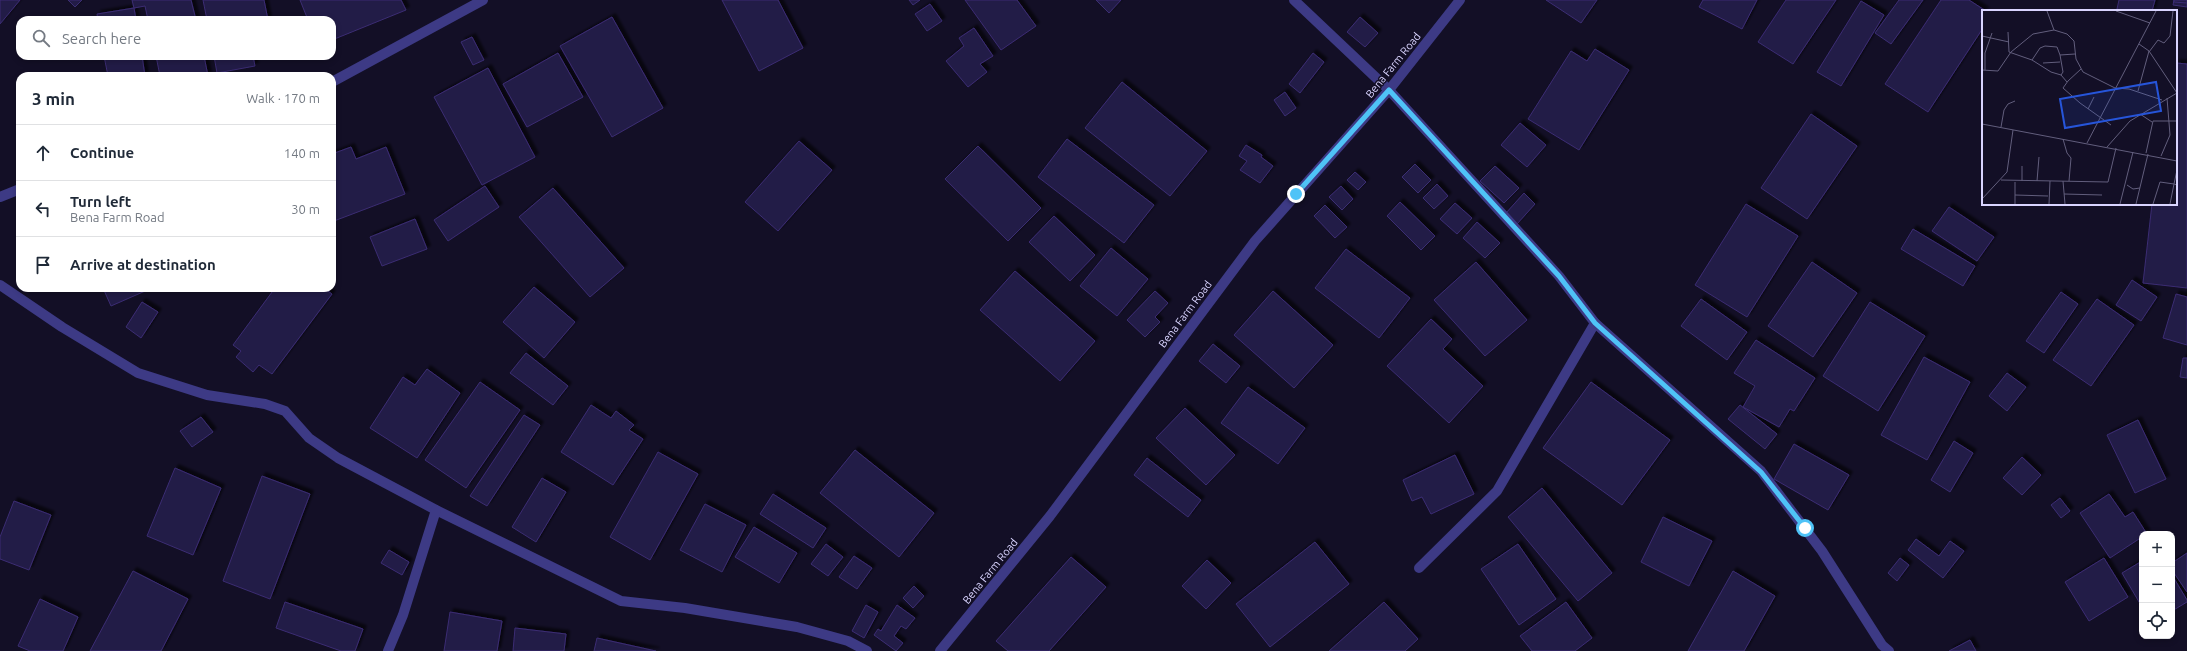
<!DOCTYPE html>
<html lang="en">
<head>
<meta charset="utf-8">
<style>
  body { margin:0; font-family:Ubuntu,sans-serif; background:#f6f6f7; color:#1f2937 }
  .controls { position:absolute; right:12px; bottom:12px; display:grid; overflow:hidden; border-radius:8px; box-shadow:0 2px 6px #0003 }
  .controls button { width:36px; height:36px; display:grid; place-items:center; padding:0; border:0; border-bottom:1px solid #e0e1e3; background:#fff; color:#1f2937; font:20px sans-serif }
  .stop { position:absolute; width:12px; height:12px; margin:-9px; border:3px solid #4fc3f7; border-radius:50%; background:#fff }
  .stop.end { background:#4fc3f7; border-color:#fff; box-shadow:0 1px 4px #0008 }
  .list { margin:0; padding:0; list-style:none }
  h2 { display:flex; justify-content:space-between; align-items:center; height:52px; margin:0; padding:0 16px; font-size:17px }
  h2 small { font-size:13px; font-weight:400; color:#747a83 }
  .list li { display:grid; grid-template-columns:26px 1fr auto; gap:12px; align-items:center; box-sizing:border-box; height:56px; padding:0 16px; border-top:1px solid #e0e1e3 }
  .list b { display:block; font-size:15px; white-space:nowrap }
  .list p { margin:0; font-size:13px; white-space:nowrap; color:#747a83 }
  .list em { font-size:13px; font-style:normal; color:#747a83 }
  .icon { flex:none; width:22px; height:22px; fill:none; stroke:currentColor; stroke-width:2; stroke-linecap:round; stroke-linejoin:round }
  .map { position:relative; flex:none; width:2187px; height:651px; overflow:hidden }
  .search { position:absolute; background:#fff; box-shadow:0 2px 6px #0003; left:16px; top:16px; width:320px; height:44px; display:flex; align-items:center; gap:10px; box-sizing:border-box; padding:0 14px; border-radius:12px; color:#747a83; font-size:15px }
  .panel { position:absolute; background:#fff; box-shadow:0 2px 6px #0003; left:16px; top:72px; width:320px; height:220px; border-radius:12px }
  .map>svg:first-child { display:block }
  .building { fill:#241b47; stroke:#3b2d73; filter:url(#shadow) }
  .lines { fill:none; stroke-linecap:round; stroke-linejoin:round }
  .street { stroke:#3d3a85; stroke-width:10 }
  .route { stroke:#4fc3f7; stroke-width:5 }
  .labels { text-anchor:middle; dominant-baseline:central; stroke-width:3; stroke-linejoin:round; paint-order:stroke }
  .street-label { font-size:11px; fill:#d9d4ff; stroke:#130f26 }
  .inset-road { fill:none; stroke:#625e7d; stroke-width:1 }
  .view { fill:#2655da; fill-opacity:0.15; stroke:#2655da; stroke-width:2 }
  .inset-edge { fill:none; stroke:#d9d4ff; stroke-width:2 }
</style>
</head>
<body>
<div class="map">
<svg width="2187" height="651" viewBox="0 0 2187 651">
  <defs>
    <filter id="shadow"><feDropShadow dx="3.5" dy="-3.5" stdDeviation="1" flood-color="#0009"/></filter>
  </defs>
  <rect width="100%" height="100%" fill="#130f26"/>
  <!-- building -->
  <g class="building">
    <polygon points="0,0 20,0 0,24"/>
    <polygon points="68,0 82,0 75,7"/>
    <polygon points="132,0 191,0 196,20 148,20 145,6 134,8"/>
    <polygon points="203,0 264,0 268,20 207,20"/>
    <polygon points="300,0 401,0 406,10 332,40 332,20 308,20"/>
    <polygon points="722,0 778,0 803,48 759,71"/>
    <polygon points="909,0 920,0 913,5"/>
    <polygon points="965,0 1017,0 1036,26 1001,50"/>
    <polygon points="1096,0 1121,0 1109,13"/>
    <polygon points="1546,0 1597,0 1581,23"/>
    <polygon points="1703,0 1757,0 1742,29 1699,7"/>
    <polygon points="1786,0 1836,0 1793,64 1758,42"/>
    <polygon points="1899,0 1923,0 1891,44 1875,33"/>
    <polygon points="1941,0 1969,0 1986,11 1983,11 1983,28 1928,112 1885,84"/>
    <polygon points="2119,0 2155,0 2152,11 2125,11 2117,9"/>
    <polygon points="2174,0 2187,0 2187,7 2173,5"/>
    <polygon points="2174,0 2187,0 2187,3 2174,2"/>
    <polygon points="1861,1 1884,15 1841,86 1817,72"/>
    <polygon points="930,4 942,21 927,31 915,14"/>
    <polygon points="134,8 136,20 98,20 97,14"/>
    <polygon points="612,17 663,108 612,137 560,46"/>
    <polygon points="1360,17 1378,33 1365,47 1347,32"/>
    <polygon points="974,28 993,56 980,64 987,72 968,87 946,61 964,46 959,38"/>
    <polygon points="472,37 484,60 473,65 461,42"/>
    <polygon points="1595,49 1629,70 1579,150 1528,119 1571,51 1587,61"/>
    <polygon points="558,53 583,97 527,127 503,84"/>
    <polygon points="1313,53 1324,62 1300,93 1289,84"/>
    <polygon points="104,56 142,56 145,76 108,76"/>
    <polygon points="156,56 204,56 208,76 160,76"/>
    <polygon points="214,56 253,56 255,66 217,73"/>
    <polygon points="2176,63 2187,64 2187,288 2143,283 2152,204 2176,204"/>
    <polygon points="488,68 535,157 482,185 434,97"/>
    <polygon points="1122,82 1207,151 1170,196 1085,128"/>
    <polygon points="1285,92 1296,108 1285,116 1274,100"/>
    <polygon points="1811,114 1857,146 1807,219 1761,188"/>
    <polygon points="1520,123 1546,145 1527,167 1501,145"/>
    <polygon points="1067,139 1154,205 1124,243 1038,177"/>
    <polygon points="799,141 832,170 778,231 745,202"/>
    <polygon points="1246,145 1262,155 1261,157 1273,166 1260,183 1240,170 1247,161 1239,156"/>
    <polygon points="978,146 1041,208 1008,241 945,179"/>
    <polygon points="351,147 356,159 386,147 405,194 334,221 332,216 332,154"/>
    <polygon points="1415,164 1431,180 1418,193 1402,177"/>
    <polygon points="1495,166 1519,188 1504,203 1480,181"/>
    <polygon points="1355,172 1366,182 1358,190 1347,180"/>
    <polygon points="1437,184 1448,196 1434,209 1423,198"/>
    <polygon points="485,186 499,207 448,241 434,220"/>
    <polygon points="1341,186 1353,199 1342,210 1329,197"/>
    <polygon points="553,188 624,268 590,297 519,217"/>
    <polygon points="1524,193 1535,204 1517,224 1506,213"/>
    <polygon points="1400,202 1435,236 1421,250 1387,216"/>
    <polygon points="1455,203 1472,218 1457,234 1440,219"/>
    <polygon points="1746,204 1798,236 1747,317 1695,285"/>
    <polygon points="1325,205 1347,227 1335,238 1314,216"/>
    <polygon points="1949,207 1994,237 1977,261 1932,231"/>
    <polygon points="1054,216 1095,255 1070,281 1029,242"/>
    <polygon points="415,219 427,249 382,266 370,237"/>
    <polygon points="1477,222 1500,243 1485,258 1463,238"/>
    <polygon points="1913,229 1975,266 1963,286 1901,249"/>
    <polygon points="1111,248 1148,279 1117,316 1080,286"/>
    <polygon points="1346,249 1410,298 1379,338 1315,288"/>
    <polygon points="1476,262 1527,320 1485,356 1434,300"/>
    <polygon points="1812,262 1857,293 1813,357 1768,326"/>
    <polygon points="1015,271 1095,341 1060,381 980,310"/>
    <polygon points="2132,280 2157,297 2141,321 2116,305"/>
    <polygon points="534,287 575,322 544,358 503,322"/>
    <polygon points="103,288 152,288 111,306"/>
    <polygon points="275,288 324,288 332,294 272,374 259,365 253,372 236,357 241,351 233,345"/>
    <polygon points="1155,291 1168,303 1155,317 1160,322 1145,337 1127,320"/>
    <polygon points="1273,291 1333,345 1294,388 1234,335"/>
    <polygon points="2061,292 2078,304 2044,353 2026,341"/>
    <polygon points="2176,294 2187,297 2187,345 2163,338"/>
    <polygon points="1701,299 1747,332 1727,360 1681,326"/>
    <polygon points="2097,299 2134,325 2091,386 2053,360"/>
    <polygon points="142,302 158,312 141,338 126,327"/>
    <polygon points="1870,302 1925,336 1878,411 1823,376"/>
    <polygon points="1431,319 1452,339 1443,349 1483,386 1449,423 1387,366"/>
    <polygon points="1756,340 1815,378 1794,411 1790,409 1779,427 1743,407 1755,386 1734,373"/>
    <polygon points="1213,344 1240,366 1226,383 1199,361"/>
    <polygon points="526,353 568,386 553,405 510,373"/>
    <polygon points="1924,357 1970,382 1927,460 1881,435"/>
    <polygon points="2183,358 2187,358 2187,378 2180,377"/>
    <polygon points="427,369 460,393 417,458 370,428 403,377 415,385"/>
    <polygon points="2007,373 2026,387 2007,411 1989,396"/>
    <polygon points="480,382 520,410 466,488 425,460"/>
    <polygon points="1591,382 1670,440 1622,505 1543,448"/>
    <polygon points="1248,387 1305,428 1278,464 1221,423"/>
    <polygon points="591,405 611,418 616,411 634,425 629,430 643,439 613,485 561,452"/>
    <polygon points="1740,405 1777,434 1765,449 1728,419"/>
    <polygon points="1185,408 1235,455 1206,485 1156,438"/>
    <polygon points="524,415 540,425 487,506 470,496"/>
    <polygon points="201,417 213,432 192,447 180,431"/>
    <polygon points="2138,420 2166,479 2135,493 2107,435"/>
    <polygon points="1954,441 1973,453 1950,492 1931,480"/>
    <polygon points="1794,444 1849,475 1828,510 1774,479"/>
    <polygon points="855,450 934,513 899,557 820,493"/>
    <polygon points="658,452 698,474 650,560 610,537"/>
    <polygon points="1455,455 1474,494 1431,514 1422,497 1412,501 1403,480"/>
    <polygon points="2022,457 2041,475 2022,495 2003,478"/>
    <polygon points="1147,458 1201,500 1188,517 1134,475"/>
    <polygon points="175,468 221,488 193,555 147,536"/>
    <polygon points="262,476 310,494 270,599 223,581"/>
    <polygon points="542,478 566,492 536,542 512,527"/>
    <polygon points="1542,488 1612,573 1578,601 1508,517"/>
    <polygon points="773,494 826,528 813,548 760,514"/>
    <polygon points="2109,494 2125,517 2133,512 2147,534 2142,534 2142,537 2110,558 2080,513"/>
    <polygon points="2060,498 2070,511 2061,518 2051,505"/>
    <polygon points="14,501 51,515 29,570 0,559 0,537"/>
    <polygon points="705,504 746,525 722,572 680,550"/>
    <polygon points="1663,517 1712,541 1689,586 1641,562"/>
    <polygon points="754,527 797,553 779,583 735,557"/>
    <polygon points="1916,539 1939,556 1950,541 1964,551 1943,578 1908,550"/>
    <polygon points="1315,542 1349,584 1270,647 1236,604"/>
    <polygon points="826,544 843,557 828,576 811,564"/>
    <polygon points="1518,544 1556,599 1519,625 1481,569"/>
    <polygon points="389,550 409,562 402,575 381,563"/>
    <polygon points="2187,553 2187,592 2172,570 2172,563"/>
    <polygon points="854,556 872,568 857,589 839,577"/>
    <polygon points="1071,557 1106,587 1049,651 1008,651 996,641"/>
    <polygon points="1900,558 1909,565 1897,581 1888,573"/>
    <polygon points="2104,558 2128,597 2089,621 2065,582"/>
    <polygon points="1207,560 1231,583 1206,609 1182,586"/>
    <polygon points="2142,561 2142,607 2122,573"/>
    <polygon points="133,571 188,599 161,651 90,651"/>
    <polygon points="1733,571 1775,596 1744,651 1688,651"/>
    <polygon points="2172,575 2187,600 2187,602 2172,611"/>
    <polygon points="914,586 924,596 913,608 903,598"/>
    <polygon points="40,599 78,617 63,651 30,651 18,646"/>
    <polygon points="285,602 363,629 355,651 341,651 276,628"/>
    <polygon points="1384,602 1418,639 1405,651 1329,651"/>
    <polygon points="1566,602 1592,638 1575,651 1532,651 1520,636"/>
    <polygon points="866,605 878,612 864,638 852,631"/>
    <polygon points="897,605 915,618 906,629 901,626 894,636 903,643 896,651 874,635 878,629 881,631"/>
    <polygon points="450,612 502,621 497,651 444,651"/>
    <polygon points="515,628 566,634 564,651 513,651"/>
    <polygon points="597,638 656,651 594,651"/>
    <polygon points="1970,640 1976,651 1949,651"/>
  </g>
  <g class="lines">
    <!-- street -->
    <g class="street">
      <polyline points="1294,0 1389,90 1559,276 1595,323 1761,471 1822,551 1882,645 1889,651"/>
      <polyline points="332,82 483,0"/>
      <polyline points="0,197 20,189"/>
      <polyline points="0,285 62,327 138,373 207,395 265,404 285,411 309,438 338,458 436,510 621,601 685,608 797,627 848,641 867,651"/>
      <polyline points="1419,568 1497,491 1595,323"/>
      <polyline points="388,651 403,615 436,510"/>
      <polyline points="940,651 1050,516 1255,241 1389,90 1460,0"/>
    </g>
  </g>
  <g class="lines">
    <!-- route -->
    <polyline class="route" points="1296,194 1389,90 1559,276 1595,323 1761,472 1805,528"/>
  </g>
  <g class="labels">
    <!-- street labels -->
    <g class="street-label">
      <text transform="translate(1393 65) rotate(-51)">Bena Farm Road</text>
      <text transform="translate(1185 314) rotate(-53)">Bena Farm Road</text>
      <text transform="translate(990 571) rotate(-51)">Bena Farm Road</text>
    </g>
  </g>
  <!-- overview -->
  <g transform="translate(1982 10)">
    <rect width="195" height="195" fill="#130f26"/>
    <path class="inset-road" d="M65 1 72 20 85 24 92 31 94 49 101 62 133 78 147 79 180 90M134 1 168 13M26 22 27 42 50 50 69 62 79 65 85 72M0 26 27 32M167 42 176 30 182 33 188 26 191 1M78 45 81 62 79 65M50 50 58 38 63 36 75 37 78 45 93 44M61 53 78 52M99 59 86 71 81 78 98 93 129 115M0 60 16 61 29 42 51 24 72 20M3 60V43L10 23M156 81 167 41M106 99 112 87M158 104 170 112M0 114 195 151M19 117 22 100 26 94 33 91M81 129 85 143 89 148 87 171M105 133 174 1M125 137 148 111 195 83 167 41 157 34M164 143 171 111H195M179 146 188 125 185 88M19 170 126 172 134 138M40 171V156M55 171 57 147M81 171 83 194M145 175 151 179 158 178M82 184 120 185M33 185 66 186M0 189 25 162 31 120M33 194V172M67 194 68 171M138 194 151 142M154 194 166 144M171 194 178 172 192 174 195 160M188 194 192 174 195 175"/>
    <path class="view" d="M174 72 179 101 83 118 78 89Z"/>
    <rect width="195" height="195" class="inset-edge"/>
  </g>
</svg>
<div class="controls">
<button>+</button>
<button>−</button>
<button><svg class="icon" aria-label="locate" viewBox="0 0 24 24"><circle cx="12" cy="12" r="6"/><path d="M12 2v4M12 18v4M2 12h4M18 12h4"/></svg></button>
</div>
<div class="stop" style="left:1805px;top:528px"></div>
<div class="stop end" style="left:1296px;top:194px"></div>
<div class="search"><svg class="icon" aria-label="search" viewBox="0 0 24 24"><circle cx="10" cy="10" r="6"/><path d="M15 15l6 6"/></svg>Search here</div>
<section class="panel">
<h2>3 min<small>Walk · 170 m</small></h2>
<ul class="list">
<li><svg class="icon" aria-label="ahead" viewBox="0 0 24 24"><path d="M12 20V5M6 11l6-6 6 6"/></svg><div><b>Continue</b></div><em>140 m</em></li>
<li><svg class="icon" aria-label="left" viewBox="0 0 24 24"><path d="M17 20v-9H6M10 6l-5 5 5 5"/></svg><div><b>Turn left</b><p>Bena Farm Road</p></div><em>30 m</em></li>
<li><svg class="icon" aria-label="arrive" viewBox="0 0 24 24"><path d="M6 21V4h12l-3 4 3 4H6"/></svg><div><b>Arrive at destination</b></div></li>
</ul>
</section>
</div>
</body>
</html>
